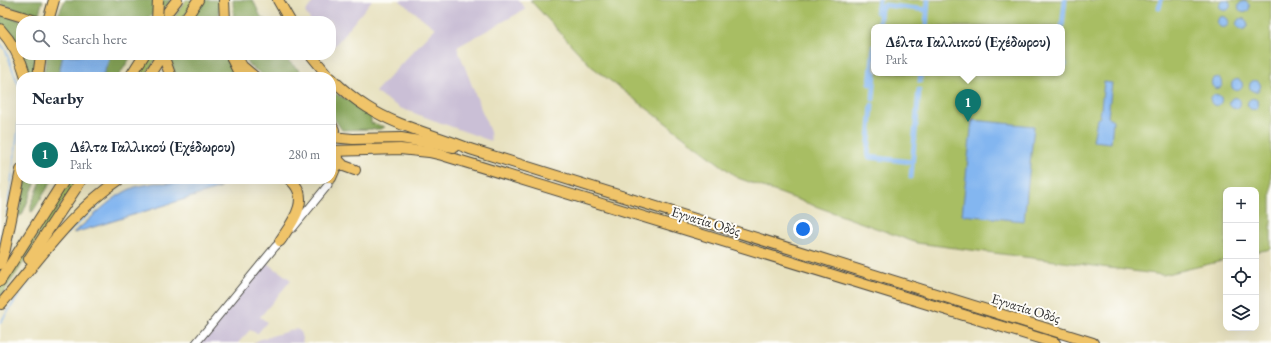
<!DOCTYPE html>
<html lang="en">
<head>
<meta charset="utf-8">
<style>
  body { margin:0; font-family:"EB Garamond",serif; background:#f6f6f7; color:#1f2937 }
  .controls { position:absolute; right:12px; bottom:12px; display:grid; overflow:hidden; border-radius:8px; box-shadow:0 4px 16px #0002 }
  .controls button { width:36px; height:36px; display:grid; place-items:center; padding:0; border:0; border-bottom:1px solid #e0e1e3; background:#fff; color:#1f2937; font:20px sans-serif }
  .you { position:absolute; left:803px; top:229px; width:14px; height:14px; margin:-10px; border:3px solid #fff; border-radius:50%; background:#1a73e8; box-shadow:0 0 0 6px #1a73e833 }
  .badge { display:grid; place-items:center; width:26px; height:26px; border-radius:50%; background:#0f766e; color:#fff; font-size:13px; font-weight:700 }
  .pin { position:absolute; translate:-50% -33px; filter:drop-shadow(0 1px 2px #0008) }
  .pin::after { content:''; position:absolute; top:21px; width:14px; height:12px; background:inherit; clip-path:polygon(0 0,100% 0,50% 100%) }
  .popup { position:absolute; left:871px; top:24px; width:194px; height:52px; box-sizing:border-box; display:grid; place-content:center; border-radius:8px; background:#fff; filter:drop-shadow(0 1px 3px #0005); font-size:13px; white-space:nowrap; color:#747a83 }
  .popup b { font-size:15px; color:#1f2937 }
  .popup::after { content:''; position:absolute; left:50%; top:100%; margin-left:-8px; border:8px solid transparent; border-top-color:#fff }
  .list { margin:0; padding:0; list-style:none }
  h2 { display:flex; justify-content:space-between; align-items:center; height:52px; margin:0; padding:0 16px; font-size:17px }
  h2 small { font-size:13px; font-weight:400; color:#747a83 }
  .list li { display:grid; grid-template-columns:26px 1fr auto; gap:12px; align-items:center; box-sizing:border-box; height:60px; padding:0 16px; border-top:1px solid #e0e1e3 }
  .list b { display:block; font-size:15px; white-space:nowrap }
  .list p { margin:0; font-size:13px; white-space:nowrap; color:#747a83 }
  .list em { font-size:13px; font-style:normal; color:#747a83 }
  .icon { flex:none; width:22px; height:22px; fill:none; stroke:currentColor; stroke-width:2; stroke-linecap:round; stroke-linejoin:round }
  .map { position:relative; flex:none; width:1271px; height:343px; overflow:hidden }
  .search { position:absolute; background:#fff; box-shadow:0 4px 16px #0002; left:16px; top:16px; width:320px; height:44px; display:flex; align-items:center; gap:10px; box-sizing:border-box; padding:0 14px; border-radius:16px; color:#747a83; font-size:15px }
  .panel { position:absolute; background:#fff; box-shadow:0 4px 16px #0002; left:16px; top:72px; width:320px; height:112px; border-radius:16px }
  .map>svg:first-child { display:block }
  .industrial { fill:#cabfd6 }
  .green { fill:#a8be63; stroke:#6a7447; fill-rule:evenodd }
  .forest { fill:#86a559; stroke:#586842 }
  .water { fill:#83b6f0; stroke:#57708e }
  .lines { fill:none; stroke-linecap:round; stroke-linejoin:round }
  .stream { stroke:#83b6f0; stroke-width:1.5 }
  .canal { stroke:#83b6f0; stroke-width:5 }
  .tertiary-casing { stroke:#474641; stroke-width:9 }
  .motorway-casing { stroke:#474641; stroke-width:12 }
  .tertiary { stroke:#fff; stroke-width:7 }
  .motorway { stroke:#f0c469; stroke-width:10 }
  .motorway-bridge-casing { stroke:#474641; stroke-width:12; stroke-linecap:butt }
  .motorway-bridge { stroke:#f0c469; stroke-width:10 }
  .labels { text-anchor:middle; dominant-baseline:central; stroke-width:4; stroke-linejoin:round; paint-order:stroke }
  .street-label { font-size:14px; fill:#2b2b2b; stroke:#fdfcf7 }
</style>
</head>
<body>
<div class="map">
<svg width="1271" height="343" viewBox="0 0 1271 343">
  <rect width="100%" height="100%" fill="#fdfcf7"/>
  <filter id="ink" filterUnits="userSpaceOnUse"><feTurbulence type="fractalNoise" baseFrequency=".025" numOctaves="2"/><feDisplacementMap in="SourceGraphic" scale="8" xChannelSelector="R" yChannelSelector="G"/><feConvolveMatrix kernelMatrix="1 2 1 2 8 2 1 2 1" color-interpolation-filters="sRGB"/></filter>
  <filter id="wash" filterUnits="userSpaceOnUse"><feTurbulence type="fractalNoise" baseFrequency=".012" numOctaves="4" result="noise"/><feDisplacementMap in="SourceGraphic" scale="16" xChannelSelector="R" yChannelSelector="G"/><feGaussianBlur stdDeviation="0.9" result="paint"/><feColorMatrix in="noise" values="0 0 0 0 0 0 0 0 0 0 0 0 0 0 0 0 0 1.4 0 .05"/><feComposite in="paint" operator="in"/></filter>
  <g filter="url(#wash)">
    <rect width="100%" height="100%" fill="#e7e1bf"/>
    <!-- industrial -->
    <g class="industrial">
      <polygon points="315,0 372,0 332,49 331,21 311,21 305,12"/>
      <polygon points="399,0 518,0 526,9 457,47 490,132 491,141 400,108 375,92 435,28"/>
      <polygon points="266,262 291,280 260,317 267,322 258,333 256,333 250,330 238,343 199,343"/>
      <polygon points="296,329 300,331 303,343 253,343 261,339"/>
    </g>
    <!-- green -->
    <g class="green">
      <polygon points="186,0 195,0 181,21 172,21"/>
      <path d="M530 0H1271V249L1256 252V190H1226V260L1163 275 917 243 738 178 591 66ZM874 27H1062V73H874Z"/>
      <polygon points="150,55 159,55 144,77 136,77"/>
      <polygon points="70,179 78,179 0,298 0,287"/>
    </g>
    <!-- forest -->
    <g class="forest">
      <polygon points="0,0 43,0 38,16 0,4"/>
      <polygon points="65,0 171,0 165,7 143,21 59,21 56,19"/>
      <polygon points="201,0 219,0 219,21 189,21"/>
      <polygon points="233,0 253,0 261,17 266,21 234,21"/>
      <polygon points="0,12 21,21 21,55 9,34 0,24"/>
      <polygon points="21,55 36,55 33,77 28,77"/>
      <polygon points="47,55 63,55 58,77 43,77"/>
      <polygon points="109,55 132,55 118,77 102,77 109,60"/>
      <polygon points="168,55 226,55 237,77 176,77"/>
      <polygon points="241,55 281,55 307,77 266,77 250,66"/>
      <polygon points="331,92 354,102 371,114 371,123 385,127 380,129 342,130 331,114"/>
      <polygon points="25,179 37,179 22,215 18,216"/>
      <polygon points="42,179 53,179 33,211 31,212 31,205"/>
    </g>
    <!-- water -->
    <g class="water">
      <circle cx="1225" cy="5" r="5.5"/>
      <circle cx="1244" cy="7" r="5.5"/>
      <circle cx="1223" cy="22" r="5.5"/>
      <circle cx="1242" cy="24" r="5.5"/>
      <polygon points="63,55 109,55 109,60 102,77 58,77"/>
      <circle cx="1217" cy="83" r="5.5"/>
      <circle cx="1237" cy="85" r="5.5"/>
      <circle cx="1255" cy="86" r="5.5"/>
      <polygon points="1104,82 1112,83 1108,117 1113,120 1111,143 1093,141 1097,119 1100,117"/>
      <circle cx="1216" cy="100" r="5.5"/>
      <circle cx="1235" cy="103" r="5.5"/>
      <circle cx="1253" cy="104" r="5.5"/>
      <polygon points="972,120 1034,126 1024,221 962,215"/>
      <path d="M154 183H175L221 188 74 233V232C94 217 111 196 135 187 141 185 148 185 154 183Z"/>
    </g>
    <g class="lines">
      <!-- stream -->
      <g class="stream">
        <polyline points="0,43 5,49 20,89 18,130 7,214"/>
        <polyline points="66,234 99,205"/>
        <polyline points="0,243 4,228"/>
        <polyline points="0,323 38,267"/>
      </g>
      <!-- canal -->
      <g class="canal">
        <polyline points="1159,8 1161,0"/>
        <polyline points="877,12 879,0"/>
        <polyline points="879,27 881,8 885,5 927,10"/>
        <polyline points="926,27 928,0"/>
        <polyline points="1062,27 1065,0"/>
        <polyline points="1062,60 1065,64"/>
        <polyline points="920,81 921,73"/>
        <polyline points="870,84 874,47"/>
        <polyline points="873,99 875,73"/>
        <polyline points="872,105 868,153 869,157 912,162"/>
        <polyline points="911,177 919,90"/>
      </g>
    </g>
  </g>
  <g filter="url(#ink)">
    <g class="lines">
      <defs>
        <g id="tertiary">
          <polyline points="293,228 328,185"/>
          <polyline points="196,343 275,247 283,239"/>
        </g>
        <g id="motorway">
          <polyline points="224,0 225,21"/>
          <polyline points="278,0 290,21"/>
          <polyline points="0,10 36,21"/>
          <polyline points="48,21 54,0"/>
          <polyline points="157,21 166,14 177,0"/>
          <polyline points="184,21 198,0"/>
          <path d="M0 29C13 43 21 59 26 77"/>
          <polyline points="163,55 171,77"/>
          <polyline points="236,55 242,66 255,77"/>
          <polyline points="311,55 329,77"/>
          <polyline points="232,59 241,77"/>
          <polyline points="38,77 41,55"/>
          <polyline points="130,77 144,55"/>
          <polyline points="148,77 162,55"/>
          <path d="M331 78C342 89 354 99 367 107 398 127 436 135 470 149L1093 343"/>
          <polyline points="331,124 334,130"/>
          <polyline points="331,137 353,139 401,138 454,147"/>
          <polyline points="331,151 400,149 429,152 442,155 1055,343"/>
          <polyline points="338,160 344,166 355,170"/>
          <polyline points="331,178 337,164 338,157"/>
          <path d="M280 241C292 223 313 197 289 179"/>
          <polyline points="29,259 82,179"/>
          <polyline points="0,264 5,249 21,170"/>
          <polyline points="0,281 65,179"/>
          <path d="M1 304C39 260 71 212 120 179"/>
        </g>
      </defs>
      <!-- tertiary casing -->
      <use href="#tertiary" class="tertiary-casing"/>
      <!-- motorway casing -->
      <use href="#motorway" class="motorway-casing"/>
      <!-- tertiary -->
      <use href="#tertiary" class="tertiary"/>
      <!-- motorway -->
      <use href="#motorway" class="motorway"/>
      <defs>
        <polyline id="motorway-bridge" points="157,21 158,0"/>
      </defs>
      <!-- motorway-bridge casing -->
      <use href="#motorway-bridge" class="motorway-bridge-casing"/>
      <!-- motorway-bridge -->
      <use href="#motorway-bridge" class="motorway-bridge"/>
    </g>
  </g>
  <g class="labels">
    <!-- street labels -->
    <g class="street-label">
      <text transform="translate(706 221) rotate(17)">Εγνατία Οδός</text>
      <text transform="translate(1026 308) rotate(17)">Εγνατία Οδός</text>
    </g>
  </g>
</svg>
<div class="controls">
<button>+</button>
<button>−</button>
<button><svg class="icon" aria-label="locate" viewBox="0 0 24 24"><circle cx="12" cy="12" r="6"/><path d="M12 2v4M12 18v4M2 12h4M18 12h4"/></svg></button>
<button><svg class="icon" aria-label="layers" viewBox="0 0 24 24"><path d="M12 4l9 5-9 5-9-5zM3 14l9 5 9-5"/></svg></button>
</div>
<div class="you"></div>
<div class="pin badge" style="left:968px;top:122px">1</div>
<div class="popup"><b>Δέλτα Γαλλικού (Εχέδωρου)</b>Park</div>
<div class="search"><svg class="icon" aria-label="search" viewBox="0 0 24 24"><circle cx="10" cy="10" r="6"/><path d="M15 15l6 6"/></svg>Search here</div>
<section class="panel">
<h2>Nearby<small></small></h2>
<ul class="list">
<li><span class="badge">1</span><div><b>Δέλτα Γαλλικού (Εχέδωρου)</b><p>Park</p></div><em>280 m</em></li>
</ul>
</section>
</div>
</body>
</html>
